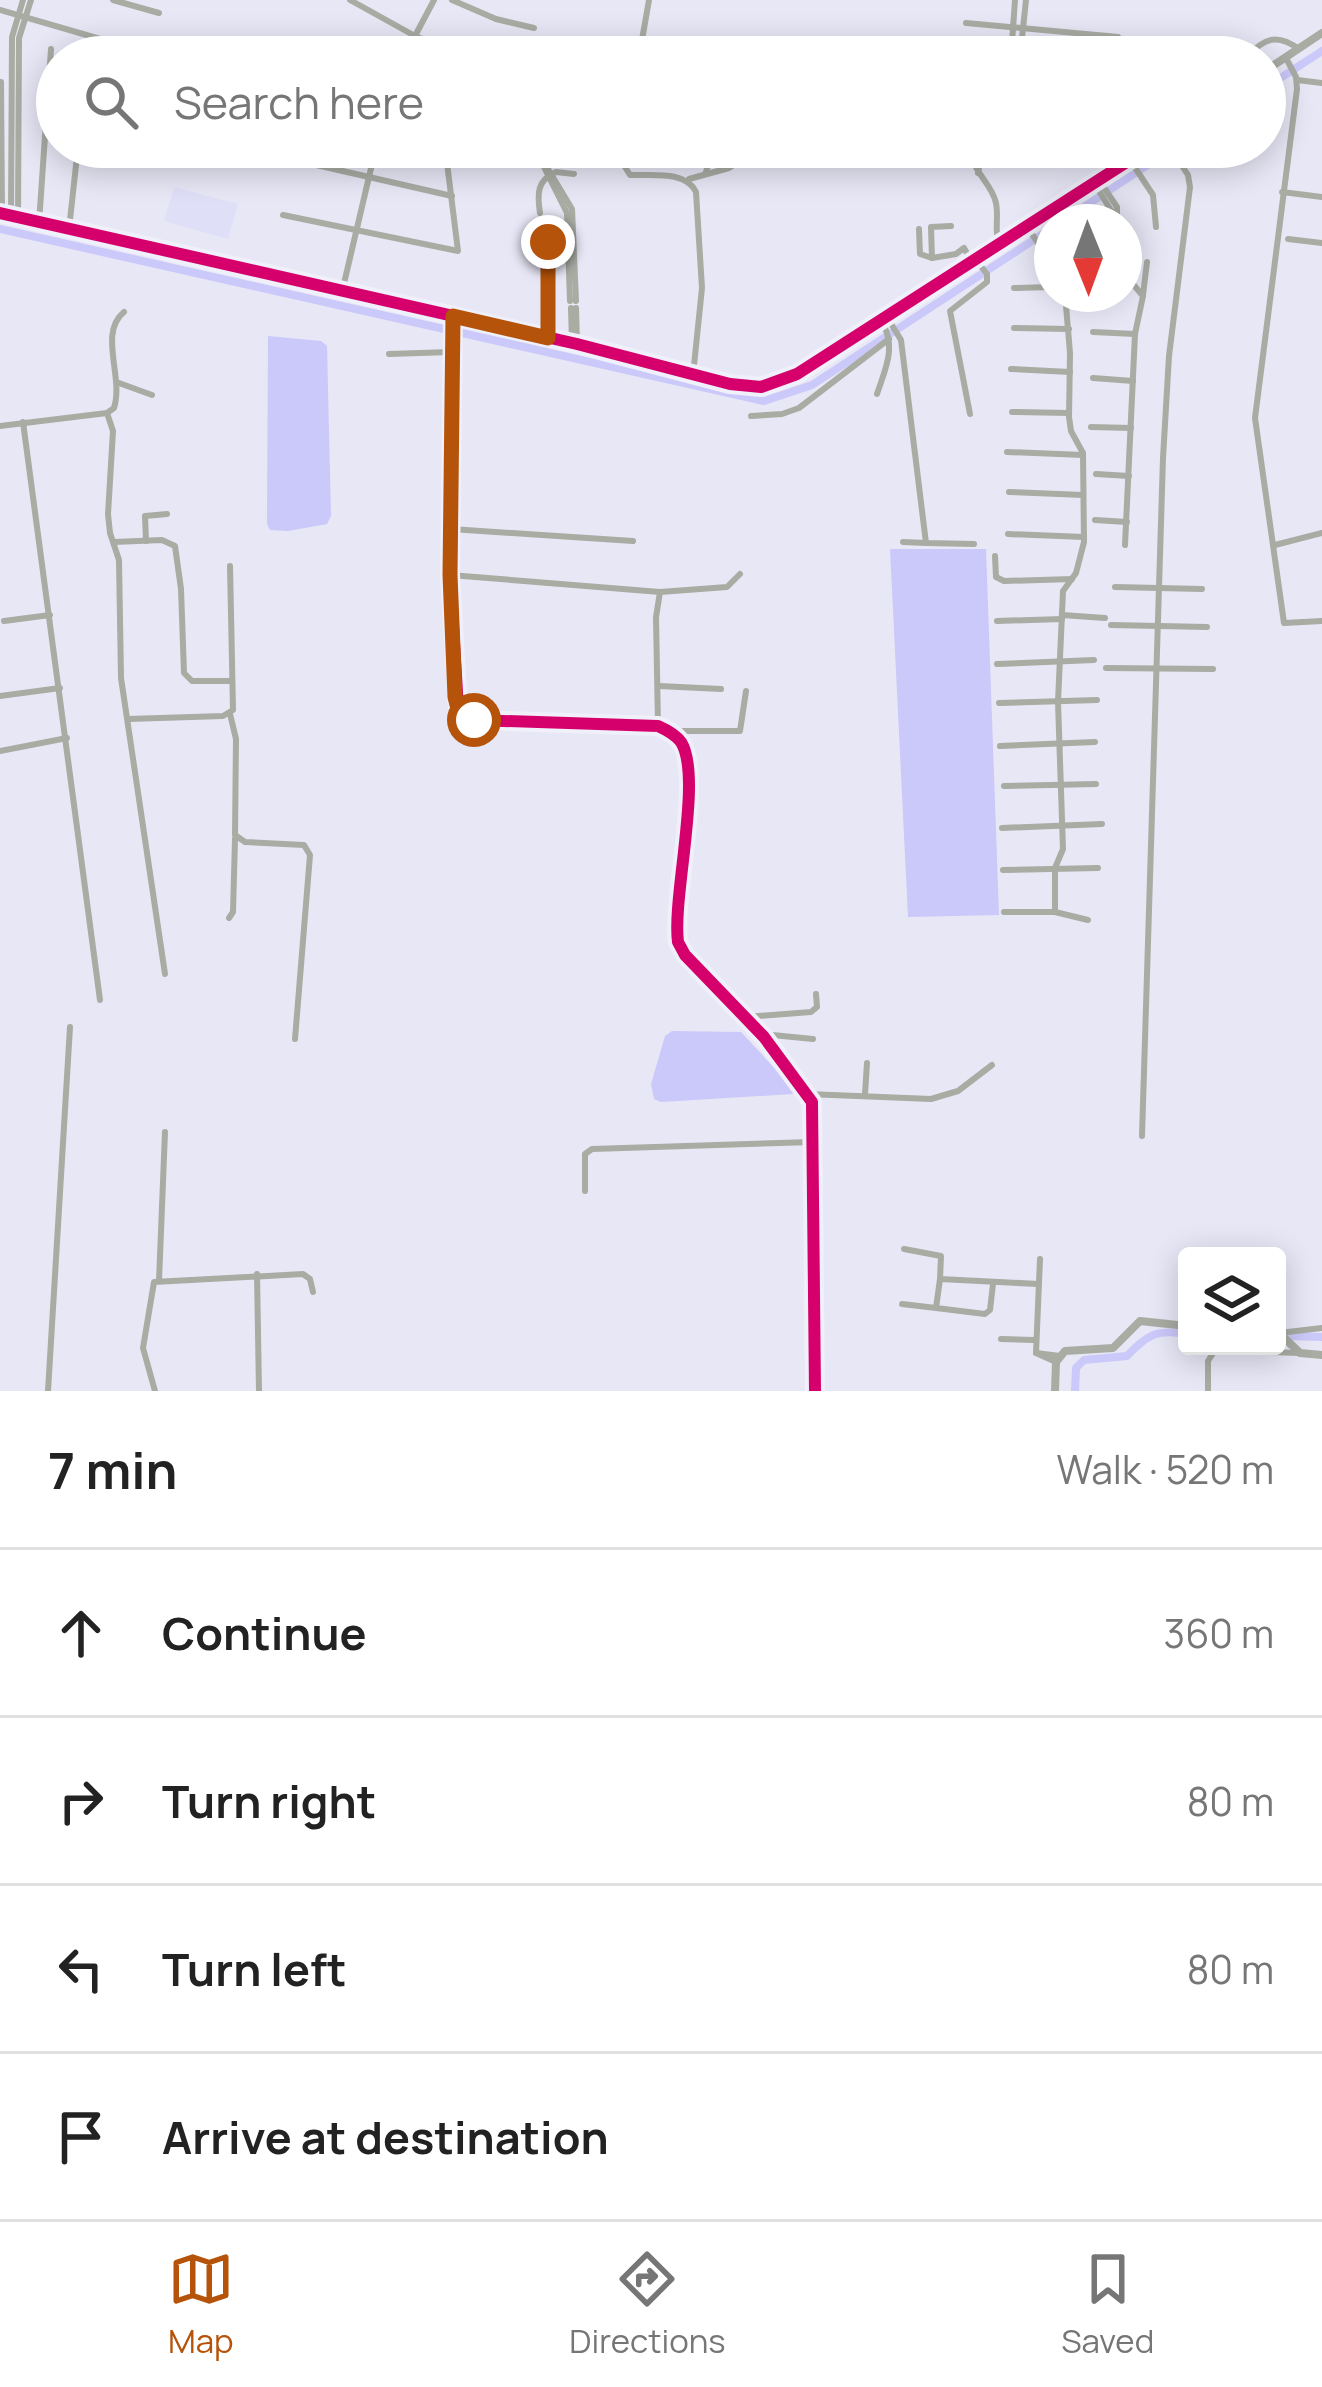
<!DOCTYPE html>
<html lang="en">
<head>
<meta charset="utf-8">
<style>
  body { margin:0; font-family:Manrope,sans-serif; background:#f6f6f6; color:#222 }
  .controls { position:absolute; right:36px; bottom:36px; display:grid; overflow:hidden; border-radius:12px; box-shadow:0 6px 30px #0003 }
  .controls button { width:108px; height:108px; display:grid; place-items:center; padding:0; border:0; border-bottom:3px solid #e0e0e0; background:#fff; color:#222; font:60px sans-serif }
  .compass { position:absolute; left:1034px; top:204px; width:108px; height:108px; border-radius:50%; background:#fff; box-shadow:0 6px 30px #0003; rotate:179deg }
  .stop { position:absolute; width:36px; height:36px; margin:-27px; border:9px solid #b45309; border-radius:50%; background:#fff }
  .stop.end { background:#b45309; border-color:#fff; box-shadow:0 3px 12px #0008 }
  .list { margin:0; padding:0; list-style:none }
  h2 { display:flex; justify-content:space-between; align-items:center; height:156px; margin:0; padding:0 48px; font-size:51px }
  h2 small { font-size:39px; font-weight:400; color:#767676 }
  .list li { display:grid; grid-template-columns:78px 1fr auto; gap:36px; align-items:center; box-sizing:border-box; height:168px; padding:0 48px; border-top:3px solid #e0e0e0 }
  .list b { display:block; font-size:45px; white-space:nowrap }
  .list em { font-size:39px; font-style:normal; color:#767676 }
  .icon { flex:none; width:66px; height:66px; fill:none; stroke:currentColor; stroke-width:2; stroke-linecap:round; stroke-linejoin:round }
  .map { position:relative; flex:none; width:1322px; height:1391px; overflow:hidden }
  .search { position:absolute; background:#fff; box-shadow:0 6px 30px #0003; left:36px; right:36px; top:36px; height:132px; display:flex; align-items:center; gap:30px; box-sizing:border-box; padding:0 42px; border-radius:66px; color:#767676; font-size:45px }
  .sheet { height:828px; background:#fff }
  nav { display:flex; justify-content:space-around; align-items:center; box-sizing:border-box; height:168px; border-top:3px solid #e0e0e0; background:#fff; font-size:33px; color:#767676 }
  nav a { display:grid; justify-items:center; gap:6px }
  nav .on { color:#b45309 }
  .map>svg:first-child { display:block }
  .built { fill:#e0dff8 }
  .water { fill:#cbc8fa }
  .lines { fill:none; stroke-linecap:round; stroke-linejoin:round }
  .canal { stroke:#cbc8fa; stroke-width:8 }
  .minor-tunnel { stroke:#c8c7d5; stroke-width:6; stroke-dasharray:6 3; stroke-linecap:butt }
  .minor { stroke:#a8aca3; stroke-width:6 }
  .tertiary { stroke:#a8aca3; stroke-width:8 }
  .cycleway-casing { stroke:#f0f0fb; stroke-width:20 }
  .cycleway { stroke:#d6006c; stroke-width:12 }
  .route { stroke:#b45309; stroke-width:15 }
</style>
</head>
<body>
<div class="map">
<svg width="1322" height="1391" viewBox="0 0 1322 1391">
  <rect width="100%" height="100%" fill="#e8e7f6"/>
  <!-- built -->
  <polygon class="built" points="174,187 238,204 228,239 164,221"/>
  <!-- water -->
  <g class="water">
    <polygon points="268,336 321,341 327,346 331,516 327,524 288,531 270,530 267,524"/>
    <polygon points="890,549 986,549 999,915 908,917"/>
    <polygon points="672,1031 741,1032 791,1086 793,1094 661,1102 654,1099 651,1084 665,1036"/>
  </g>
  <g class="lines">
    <!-- canal -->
    <g class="canal">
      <polyline points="1265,88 1322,51"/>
      <polyline points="1061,222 1175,147"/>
      <polyline points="0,229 764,401 812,385 1052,228"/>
      <polyline points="1282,1336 1322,1337"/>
      <path d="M1075 1391 1076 1368 1084 1360 1127 1356C1148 1334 1157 1329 1187 1334"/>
    </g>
    <!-- minor-tunnel -->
    <polyline class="minor-tunnel" points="1037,250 1044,263"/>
    <!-- minor -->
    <g class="minor">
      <polyline points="113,0 159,13"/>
      <polyline points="350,0 415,36 470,57"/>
      <polyline points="452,0 496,19 534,28"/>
      <polyline points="0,10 145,52"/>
      <polyline points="966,23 1118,37"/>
      <polyline points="415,36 434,0"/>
      <polyline points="640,53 678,57"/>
      <polyline points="87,57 88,51"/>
      <polyline points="365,57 368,45"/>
      <polyline points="639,57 649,0"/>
      <polyline points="1011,57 1015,0"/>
      <polyline points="1020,57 1026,0"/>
      <path d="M1247 57C1264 38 1277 33 1299 49"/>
      <polyline points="1286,58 1296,77 1297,89 1255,418 1284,623 1322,621"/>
      <polyline points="1297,80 1322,83"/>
      <polyline points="1,82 2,214"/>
      <polyline points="534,147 567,213 570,301"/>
      <path d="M628 147 625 167 630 175C652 176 685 170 696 192L702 288 693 375"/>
      <path d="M972 147C970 172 991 181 996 203 999 218 994 230 999 245"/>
      <polyline points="1130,160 1153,195 1156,227"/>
      <polyline points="312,164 452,196"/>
      <polyline points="545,164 572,209 576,301"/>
      <polyline points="706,172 713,147"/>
      <polyline points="978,173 983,147"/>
      <polyline points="689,179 729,168 762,147"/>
      <polyline points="1099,180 1117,207 1117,222"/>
      <polyline points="1094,183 1117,220"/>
      <polyline points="1282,192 1322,197"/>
      <path d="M540 213C537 194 537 180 556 172L574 174"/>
      <polyline points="283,215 458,251 445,147"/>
      <polyline points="11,216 12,37 23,0"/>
      <polyline points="18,217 19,38 31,0"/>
      <polyline points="39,223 51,49"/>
      <polyline points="951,226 931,227 932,258 956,254 964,248 972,262"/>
      <polyline points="1027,227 1038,243 1046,244"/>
      <polyline points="69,229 78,147"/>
      <polyline points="919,229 920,254 932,258"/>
      <polyline points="1288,239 1322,243"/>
      <polyline points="547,242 548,337"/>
      <polyline points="1124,262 1130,270 1126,278"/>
      <polyline points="1044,263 1052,266"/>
      <polyline points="1014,288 1052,287"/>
      <polyline points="342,292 376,147"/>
      <polyline points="1143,295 1147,262"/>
      <polyline points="571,308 572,343"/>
      <polyline points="576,308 577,344"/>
      <path d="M453 316 450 575 458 709 474 720 658 726C667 730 675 734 681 742 703 777 672 897 678 942L685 955 764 1037 812 1102 815 1391"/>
      <polyline points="887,317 901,340 926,543 974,544"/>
      <polyline points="1014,328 1069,329"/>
      <polyline points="1093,332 1135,334"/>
      <polyline points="389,354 451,352"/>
      <polyline points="1011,369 1070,372"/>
      <polyline points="1093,378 1133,381"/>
      <polyline points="119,383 152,395"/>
      <path d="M877 394C886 367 897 346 881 320"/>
      <polyline points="1012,412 1069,413"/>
      <polyline points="107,413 113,431 108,514 110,533 119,560 121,678 165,974"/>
      <polyline points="970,414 950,311 987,282 987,274 976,260"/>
      <polyline points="751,416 782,414 799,408 889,339"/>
      <polyline points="23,422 100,1000"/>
      <path d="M0 426 107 413 114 408C124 377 98 333 124 312"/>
      <polyline points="1091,427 1131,428"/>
      <polyline points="1007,452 1083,455"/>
      <polyline points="1096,474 1129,476"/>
      <polyline points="1009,492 1083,495"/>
      <polyline points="1095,520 1127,522"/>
      <polyline points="451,529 633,541"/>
      <polyline points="1008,534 1084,537"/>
      <polyline points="146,541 145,516 167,514"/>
      <polyline points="114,542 162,540 175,546 181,589 184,673 192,681 232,681"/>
      <polyline points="903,542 926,543"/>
      <polyline points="1125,545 1135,334 1143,296 1127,277"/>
      <polyline points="1275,545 1322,533"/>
      <polyline points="995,556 996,577 1004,581 1072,579"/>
      <polyline points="450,575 660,592"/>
      <polyline points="1115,587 1202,589"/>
      <polyline points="1062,615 1105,618"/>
      <polyline points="4,621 50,615"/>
      <polyline points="997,621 1062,619"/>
      <polyline points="1111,625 1207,627"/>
      <polyline points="997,664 1094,660"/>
      <polyline points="1106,668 1213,669"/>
      <polyline points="659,686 721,689"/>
      <polyline points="0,696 60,688"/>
      <polyline points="999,703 1097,700"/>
      <polyline points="230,714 236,739 235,835 245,842 304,845 310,855 295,1039"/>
      <polyline points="128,719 223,716 233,710 230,566"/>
      <polyline points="658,726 656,617 660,592 727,587 740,574"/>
      <polyline points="672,731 740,731 746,691"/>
      <polyline points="1000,746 1095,742"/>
      <polyline points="0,751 67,738"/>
      <polyline points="1004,786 1096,784"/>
      <polyline points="1002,828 1102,824"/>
      <polyline points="1003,870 1098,868"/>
      <polyline points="1004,912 1055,912 1088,920"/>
      <polyline points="1055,912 1055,868 1063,849 1058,702 1063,591 1076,573 1084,542 1083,453 1071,431 1069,417 1070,353 1065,294"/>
      <polyline points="229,918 233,912 235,839"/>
      <polyline points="746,1017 811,1012 817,1007 816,994"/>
      <polyline points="762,1034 813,1039"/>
      <polyline points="807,1094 931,1099 958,1091 992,1065"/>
      <polyline points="865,1094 867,1063"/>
      <polyline points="1142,1136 1163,458 1169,356 1190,187 1188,175 1170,147"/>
      <polyline points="585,1191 585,1154 592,1149 813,1142"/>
      <polyline points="904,1249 941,1256 940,1279 1038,1284"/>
      <polyline points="257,1274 259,1391"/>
      <polyline points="940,1279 936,1308 985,1314 990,1310 993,1284"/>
      <polyline points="159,1281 165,1132"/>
      <polyline points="902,1304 936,1308"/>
      <polyline points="1279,1333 1322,1328"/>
      <polyline points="1001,1339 1034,1340"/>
      <polyline points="1036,1353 1040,1259"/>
      <polyline points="1056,1362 1036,1353 1060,1356"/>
      <polyline points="48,1391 70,1027"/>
      <polyline points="155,1391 143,1348 154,1282 303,1274 310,1279 313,1292"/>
      <polyline points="1208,1391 1208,1361 1215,1350 1300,1353"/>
    </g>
    <!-- tertiary -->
    <g class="tertiary">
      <polyline points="1265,71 1322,33"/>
      <polyline points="0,213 577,344 730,384 761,387 797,374 1150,147"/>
      <polyline points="1277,1331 1300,1353 1322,1355"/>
      <polyline points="1055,1391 1056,1362 1065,1351 1113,1348 1140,1321 1187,1326"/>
    </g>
    <defs>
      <g id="cycleway">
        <polyline points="0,213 577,344 730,384 761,387 797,374 1150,147"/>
        <path d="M453 316 450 575 458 709 474 720 658 726C667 730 675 734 681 742 703 777 672 897 678 942L685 955 764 1037 812 1102 815 1391"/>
      </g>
    </defs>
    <!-- cycleway casing -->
    <use href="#cycleway" class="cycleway-casing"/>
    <!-- cycleway -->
    <use href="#cycleway" class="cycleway"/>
  </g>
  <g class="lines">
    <!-- route -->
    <polyline class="route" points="474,720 458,709 455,697 450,575 453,316 548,338 548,242"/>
  </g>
</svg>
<div class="controls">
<button><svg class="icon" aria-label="layers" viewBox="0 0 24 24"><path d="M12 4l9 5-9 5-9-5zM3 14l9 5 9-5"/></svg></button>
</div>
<svg class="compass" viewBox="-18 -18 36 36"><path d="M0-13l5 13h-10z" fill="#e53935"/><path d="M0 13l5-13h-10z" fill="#767676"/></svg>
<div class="stop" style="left:474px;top:720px"></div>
<div class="stop end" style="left:548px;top:242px"></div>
<div class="search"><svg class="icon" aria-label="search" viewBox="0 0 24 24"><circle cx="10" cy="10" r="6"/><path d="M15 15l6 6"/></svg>Search here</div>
</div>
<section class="sheet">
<h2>7 min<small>Walk · 520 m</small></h2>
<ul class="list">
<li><svg class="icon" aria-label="ahead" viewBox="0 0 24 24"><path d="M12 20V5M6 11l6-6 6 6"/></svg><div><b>Continue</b></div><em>360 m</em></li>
<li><svg class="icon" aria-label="right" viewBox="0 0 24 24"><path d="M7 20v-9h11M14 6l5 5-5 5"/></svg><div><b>Turn right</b></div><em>80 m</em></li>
<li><svg class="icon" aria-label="left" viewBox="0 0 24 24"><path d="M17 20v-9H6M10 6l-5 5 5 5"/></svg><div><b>Turn left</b></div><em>80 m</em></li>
<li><svg class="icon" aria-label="arrive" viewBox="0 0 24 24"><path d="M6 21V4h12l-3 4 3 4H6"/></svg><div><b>Arrive at destination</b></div></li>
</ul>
</section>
<nav>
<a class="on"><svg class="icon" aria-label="map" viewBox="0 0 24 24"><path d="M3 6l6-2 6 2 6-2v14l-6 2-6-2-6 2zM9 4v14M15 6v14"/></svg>Map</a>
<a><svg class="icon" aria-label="directions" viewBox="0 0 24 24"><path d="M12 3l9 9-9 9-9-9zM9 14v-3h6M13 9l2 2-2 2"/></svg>Directions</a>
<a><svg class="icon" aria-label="saved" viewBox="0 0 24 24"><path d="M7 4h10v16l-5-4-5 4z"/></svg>Saved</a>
</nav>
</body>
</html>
